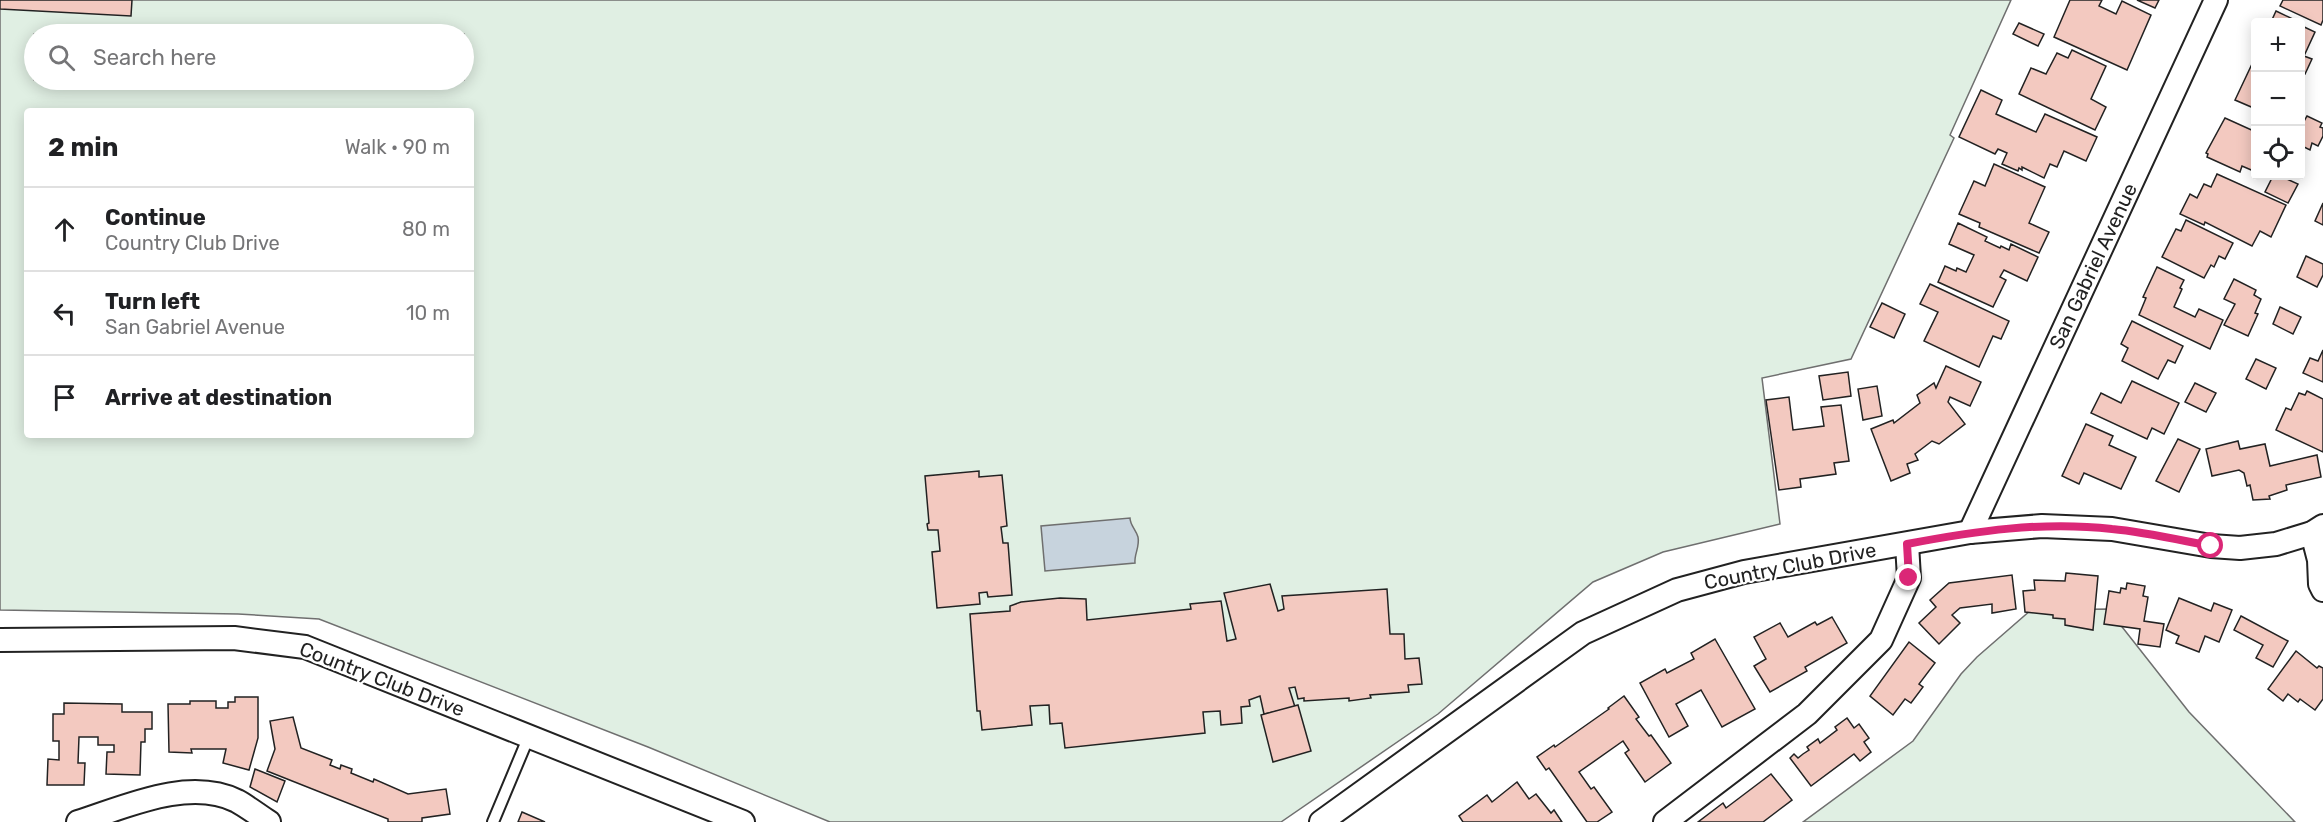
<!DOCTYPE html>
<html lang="en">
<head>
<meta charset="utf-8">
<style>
  body { margin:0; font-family:Rubik,sans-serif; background:#f6f6f6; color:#202124 }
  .controls { position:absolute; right:18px; top:18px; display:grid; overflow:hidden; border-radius:6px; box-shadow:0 3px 15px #0003 }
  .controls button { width:54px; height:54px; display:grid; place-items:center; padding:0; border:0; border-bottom:2px solid #e0e0e0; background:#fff; color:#202124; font:30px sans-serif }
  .stop { position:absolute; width:18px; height:18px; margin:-14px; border:4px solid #db2777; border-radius:50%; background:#fff }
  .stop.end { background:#db2777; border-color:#fff; box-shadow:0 2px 6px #0008 }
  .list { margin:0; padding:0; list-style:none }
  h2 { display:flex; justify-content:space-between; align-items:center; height:78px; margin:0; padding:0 24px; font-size:26px }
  h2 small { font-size:20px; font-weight:400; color:#757577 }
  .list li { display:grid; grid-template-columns:39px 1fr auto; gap:18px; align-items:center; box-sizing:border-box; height:84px; padding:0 24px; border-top:2px solid #e0e0e0 }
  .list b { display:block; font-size:22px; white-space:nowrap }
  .list p { margin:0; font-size:20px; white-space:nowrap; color:#757577 }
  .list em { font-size:20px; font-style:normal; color:#757577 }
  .icon { flex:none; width:33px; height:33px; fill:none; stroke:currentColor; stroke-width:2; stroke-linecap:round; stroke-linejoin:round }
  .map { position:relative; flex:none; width:2323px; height:822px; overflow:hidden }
  .search { position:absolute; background:#fff; box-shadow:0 3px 15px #0003; left:24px; top:24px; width:450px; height:66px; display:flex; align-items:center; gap:15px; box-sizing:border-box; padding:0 21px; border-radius:33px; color:#757577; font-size:22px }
  .panel { position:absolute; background:#fff; box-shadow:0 3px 15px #0003; left:24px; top:108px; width:450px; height:330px; border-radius:6px }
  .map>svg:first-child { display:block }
  .green { fill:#e0efe3; stroke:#6f6f6f; stroke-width:1.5; fill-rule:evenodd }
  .water { fill:#c7d3dd; stroke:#6f6f6f; stroke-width:1.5 }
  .building { fill:#f3c9c0; stroke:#222; stroke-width:1.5 }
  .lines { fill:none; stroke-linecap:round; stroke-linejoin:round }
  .service-casing { stroke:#222; stroke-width:14 }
  .minor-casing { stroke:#222; stroke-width:26 }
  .service { stroke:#fff; stroke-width:10 }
  .minor { stroke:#fff; stroke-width:22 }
  .route { stroke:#db2777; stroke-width:8 }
  .labels { text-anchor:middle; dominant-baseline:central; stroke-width:4.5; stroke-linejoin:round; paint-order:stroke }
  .street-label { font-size:20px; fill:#222; stroke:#fff }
</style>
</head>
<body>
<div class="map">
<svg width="2323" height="822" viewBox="0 0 2323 822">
  <rect width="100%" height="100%" fill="#fff"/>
  <!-- green -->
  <g class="green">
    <path d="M0 0H2011L1950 135 1954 138 1851 359 1762 378 1780 524 1663 552 1593 582 1438 714 1281 822H830L648 747 319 619 238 614 0 610ZM34 34H464V80H34ZM27 111H471V435H27Z"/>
    <polygon points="2108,609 2189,712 2295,822 1803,822 1913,741 1961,674 1977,657 2031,610"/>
  </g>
  <!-- water -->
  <path class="water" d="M1130 518C1130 525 1136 530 1138 537 1140 547 1134 554 1135 563L1045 571 1041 526Z"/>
  <!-- building -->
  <g class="building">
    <polygon points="0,0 132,0 131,16 0,9"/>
    <polygon points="2070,0 2102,0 2099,6 2116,14 2122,1 2151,15 2127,70 2054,37"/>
    <polygon points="2137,0 2159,0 2155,8"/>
    <polygon points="2283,0 2323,0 2323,20 2321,25 2280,6"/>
    <polygon points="2276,11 2299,22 2271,22"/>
    <polygon points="2019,23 2044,34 2038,46 2013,34"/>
    <polygon points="2300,25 2315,32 2304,56 2312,59 2305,74 2300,72"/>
    <polygon points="2072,50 2106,66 2091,99 2106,107 2095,130 2019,94 2031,68 2046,74 2057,53 2068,58"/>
    <polygon points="2252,64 2256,66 2256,109 2235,100"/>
    <polygon points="1981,90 2002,100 1996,114 2036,132 2045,114 2097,137 2086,161 2064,151 2057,167 2050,164 2044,178 2022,167 2022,170 2019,168 2018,171 2002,164 2007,153 1998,149 1995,154 1959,137"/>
    <polygon points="2307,116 2322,123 2320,127 2323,128 2323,136 2318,146 2312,143 2310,150 2300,145 2300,122 2303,123"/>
    <polygon points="2225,118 2256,132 2256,172 2242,166 2240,172 2207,157 2208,154 2206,153"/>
    <polygon points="1994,164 2045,187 2029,223 2049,232 2039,253 1979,227 1980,223 1959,214 1974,181 1985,186"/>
    <polygon points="2217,174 2286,205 2271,237 2260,231 2252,246 2205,222 2204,225 2180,214 2190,194 2197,198 2204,184 2211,187"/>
    <polygon points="2273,176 2280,176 2298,184 2288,203 2265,192"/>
    <polygon points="2323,203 2323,225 2315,221"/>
    <polygon points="2186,220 2233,243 2225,259 2219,256 2214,267 2211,265 2204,278 2162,257 2176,229 2181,231"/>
    <polygon points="1958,223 1987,237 1985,241 2000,248 2001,246 2009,250 2011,244 2038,257 2027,281 2004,270 2000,277 2006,280 1993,307 1938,282 1945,266 1956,271 1957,268 1966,272 1974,255 1949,244"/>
    <polygon points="2306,256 2323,264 2323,275 2317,287 2297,277"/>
    <polygon points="2157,267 2184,280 2180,288 2182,289 2174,307 2195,317 2199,309 2223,320 2210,349 2139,315 2146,298 2143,297"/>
    <polygon points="2234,279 2256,290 2254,295 2261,299 2255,313 2258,314 2248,336 2224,325 2235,304 2224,299"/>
    <polygon points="1930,284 2009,321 2001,339 1993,336 1979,367 1924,341 1938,312 1920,304"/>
    <polygon points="1882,303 1905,314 1894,338 1870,327"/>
    <polygon points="2280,307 2301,317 2293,334 2273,324"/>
    <polygon points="2132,321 2183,346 2175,363 2168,360 2158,379 2122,361 2128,348 2121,344"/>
    <polygon points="2323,350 2323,382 2303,373 2310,358 2318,361"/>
    <polygon points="2256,359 2276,368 2266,389 2246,379"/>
    <polygon points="1946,366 1981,382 1970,406 1950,397 1948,402 1965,424 1939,444 1932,441 1915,454 1918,460 1907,464 1910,473 1891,481 1871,429 1893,420 1894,423 1920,403 1917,395 1934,383 1936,388"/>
    <polygon points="1848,372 1851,396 1823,400 1819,376"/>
    <polygon points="2132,381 2179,403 2164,434 2152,428 2147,439 2091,413 2101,393 2121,403"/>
    <polygon points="2195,383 2216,393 2206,412 2185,402"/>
    <polygon points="1877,386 1882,416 1863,420 1858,389"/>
    <polygon points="2307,391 2323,399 2323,452 2276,430 2286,408 2291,410 2299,393 2305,395"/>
    <polygon points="1789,397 1793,430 1824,426 1821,407 1841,405 1849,461 1834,463 1836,474 1800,479 1801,487 1779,490 1766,400"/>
    <polygon points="2086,424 2113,436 2109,445 2136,457 2121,489 2084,473 2079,484 2062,476"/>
    <polygon points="2178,439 2200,449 2179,492 2156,481"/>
    <polygon points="2238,441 2240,449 2265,444 2270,466 2317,455 2321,477 2286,485 2287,490 2269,496 2270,499 2253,500 2250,485 2247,486 2244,473 2239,470 2212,476 2206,449"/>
    <polygon points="979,471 979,477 1002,475 1007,526 1001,527 1003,543 1008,543 1012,595 988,597 987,592 979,593 980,604 937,608 932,552 940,551 938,530 928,530 927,524 929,523 925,476"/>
    <polygon points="2066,573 2098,576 2093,630 2065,625 2065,619 2053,618 2053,615 2025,612 2023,591 2035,590 2034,580 2065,581"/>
    <polygon points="2012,575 2016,609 1992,613 1992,604 1960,608 1952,615 1960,623 1939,644 1919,623 1936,607 1930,600 1949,583"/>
    <polygon points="2127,583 2145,586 2143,596 2148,597 2144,621 2164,624 2160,647 2138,644 2140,629 2104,624 2109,591 2120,593 2121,588 2126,589"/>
    <polygon points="1270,584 1278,611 1284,609 1282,596 1387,589 1390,634 1404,634 1405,659 1419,658 1422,684 1408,685 1409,692 1370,695 1371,698 1349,701 1349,698 1304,701 1304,698 1298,699 1295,687 1289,688 1295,707 1264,714 1260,696 1249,700 1250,706 1241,707 1242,723 1221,725 1220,711 1203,712 1205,733 1065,748 1062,723 1050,724 1049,705 1030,706 1032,725 982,730 980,711 977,711 970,614 1010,611 1010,606 1021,602 1060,598 1086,599 1087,620 1191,609 1190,604 1221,601 1227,641 1236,639 1224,593"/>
    <polygon points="2179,598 2211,611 2214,603 2232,610 2219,642 2205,636 2199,652 2176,643 2179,636 2166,630"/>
    <polygon points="2241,616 2288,641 2273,667 2256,658 2263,645 2234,630"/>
    <polygon points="1832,617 1847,643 1805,667 1807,671 1770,692 1754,666 1766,659 1754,637 1780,623 1788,637 1815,622 1817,625"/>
    <polygon points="1715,639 1755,709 1722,727 1701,690 1676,704 1688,726 1669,737 1640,683 1665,669 1667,673 1694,659 1691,653"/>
    <polygon points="1909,642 1935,663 1919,684 1923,687 1911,703 1905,699 1893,715 1870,696"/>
    <polygon points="2296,651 2317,668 2319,666 2323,668 2323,699 2315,710 2300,699 2298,702 2288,694 2283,701 2268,689"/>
    <polygon points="1624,696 1639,717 1636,719 1649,736 1651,735 1671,763 1645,782 1625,753 1629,750 1623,741 1579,772 1591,789 1594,787 1612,812 1597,822 1587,822 1549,768 1546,770 1537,757 1554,745 1555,747 1609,709 1608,708"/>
    <polygon points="235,697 258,697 258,738 249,770 223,763 226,749 191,749 192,753 169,752 168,704 190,704 190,701 216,701 216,708 228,708 228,702 235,702"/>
    <polygon points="64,703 122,704 122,712 152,712 152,729 145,729 145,742 141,742 140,775 106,774 107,752 114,752 114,745 98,745 98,737 79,737 78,763 85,763 84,785 47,785 48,759 59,760 59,741 53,741 53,714 64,714"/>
    <polygon points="1298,705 1311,751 1273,762 1261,715"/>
    <polygon points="293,717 301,748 332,760 330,765 340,769 341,765 352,769 351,773 373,782 374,779 408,794 446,789 450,814 422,818 422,822 388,822 388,819 267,771 275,749 270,721"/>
    <polygon points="1847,718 1854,728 1859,724 1869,738 1864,742 1871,752 1860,761 1854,754 1811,786 1790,758 1794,754 1798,758 1803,754 1809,750 1807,747 1818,739 1820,743 1837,730 1835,727"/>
    <polygon points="255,769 285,781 277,802 250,787"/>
    <polygon points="1771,774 1792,800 1763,822 1698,822 1723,803 1726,808"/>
    <polygon points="1517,782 1529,799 1536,794 1551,813 1554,810 1562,822 1463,822 1459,816 1487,795 1492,802"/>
    <polygon points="522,812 545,822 518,822"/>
  </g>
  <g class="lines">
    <defs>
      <polyline id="service" points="493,822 529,736"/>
      <g id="minor">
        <polyline points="1970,532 2216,0"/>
        <polyline points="2312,533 2319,560 2320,584 2323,590"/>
        <polyline points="0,640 234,638 305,647 743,822"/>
        <path d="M78 822C125 807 189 777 237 801 248 807 258 815 269 822"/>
        <polyline points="1321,822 1583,633 1677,590 1744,572 1970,532 2042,526 2112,529 2211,546 2240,548 2276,544 2312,533 2323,526"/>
        <polyline points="1665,822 1807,714 1881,640 1909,578 1907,544"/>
      </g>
    </defs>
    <!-- service casing -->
    <use href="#service" class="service-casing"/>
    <!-- minor casing -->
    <use href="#minor" class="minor-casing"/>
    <!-- service -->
    <use href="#service" class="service"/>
    <!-- minor -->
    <use href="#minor" class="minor"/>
  </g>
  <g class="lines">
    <!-- route -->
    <path class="route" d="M1909 578 1907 544C1975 531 2043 521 2112 529 2145 532 2179 540 2211 546"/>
  </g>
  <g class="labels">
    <!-- street labels -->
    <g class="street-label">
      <text transform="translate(2093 266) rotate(-65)">San Gabriel Avenue</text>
      <text transform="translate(1790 566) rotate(-11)">Country Club Drive</text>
      <text transform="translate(382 679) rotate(21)">Country Club Drive</text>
    </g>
  </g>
</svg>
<div class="controls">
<button>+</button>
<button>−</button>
<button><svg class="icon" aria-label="locate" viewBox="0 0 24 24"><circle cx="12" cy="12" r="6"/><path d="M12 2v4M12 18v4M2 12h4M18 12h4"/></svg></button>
</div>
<div class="stop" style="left:2211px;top:546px"></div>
<div class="stop end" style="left:1909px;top:578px"></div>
<div class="search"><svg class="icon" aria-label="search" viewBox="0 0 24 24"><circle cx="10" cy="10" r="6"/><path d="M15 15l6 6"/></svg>Search here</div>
<section class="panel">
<h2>2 min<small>Walk · 90 m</small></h2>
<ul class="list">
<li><svg class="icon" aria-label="ahead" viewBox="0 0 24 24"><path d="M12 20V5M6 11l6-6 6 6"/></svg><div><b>Continue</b><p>Country Club Drive</p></div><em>80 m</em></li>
<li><svg class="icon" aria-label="left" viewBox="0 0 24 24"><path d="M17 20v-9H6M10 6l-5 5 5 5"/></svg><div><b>Turn left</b><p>San Gabriel Avenue</p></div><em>10 m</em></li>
<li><svg class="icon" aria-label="arrive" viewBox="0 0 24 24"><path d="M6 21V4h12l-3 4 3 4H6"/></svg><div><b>Arrive at destination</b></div></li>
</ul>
</section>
</div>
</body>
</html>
